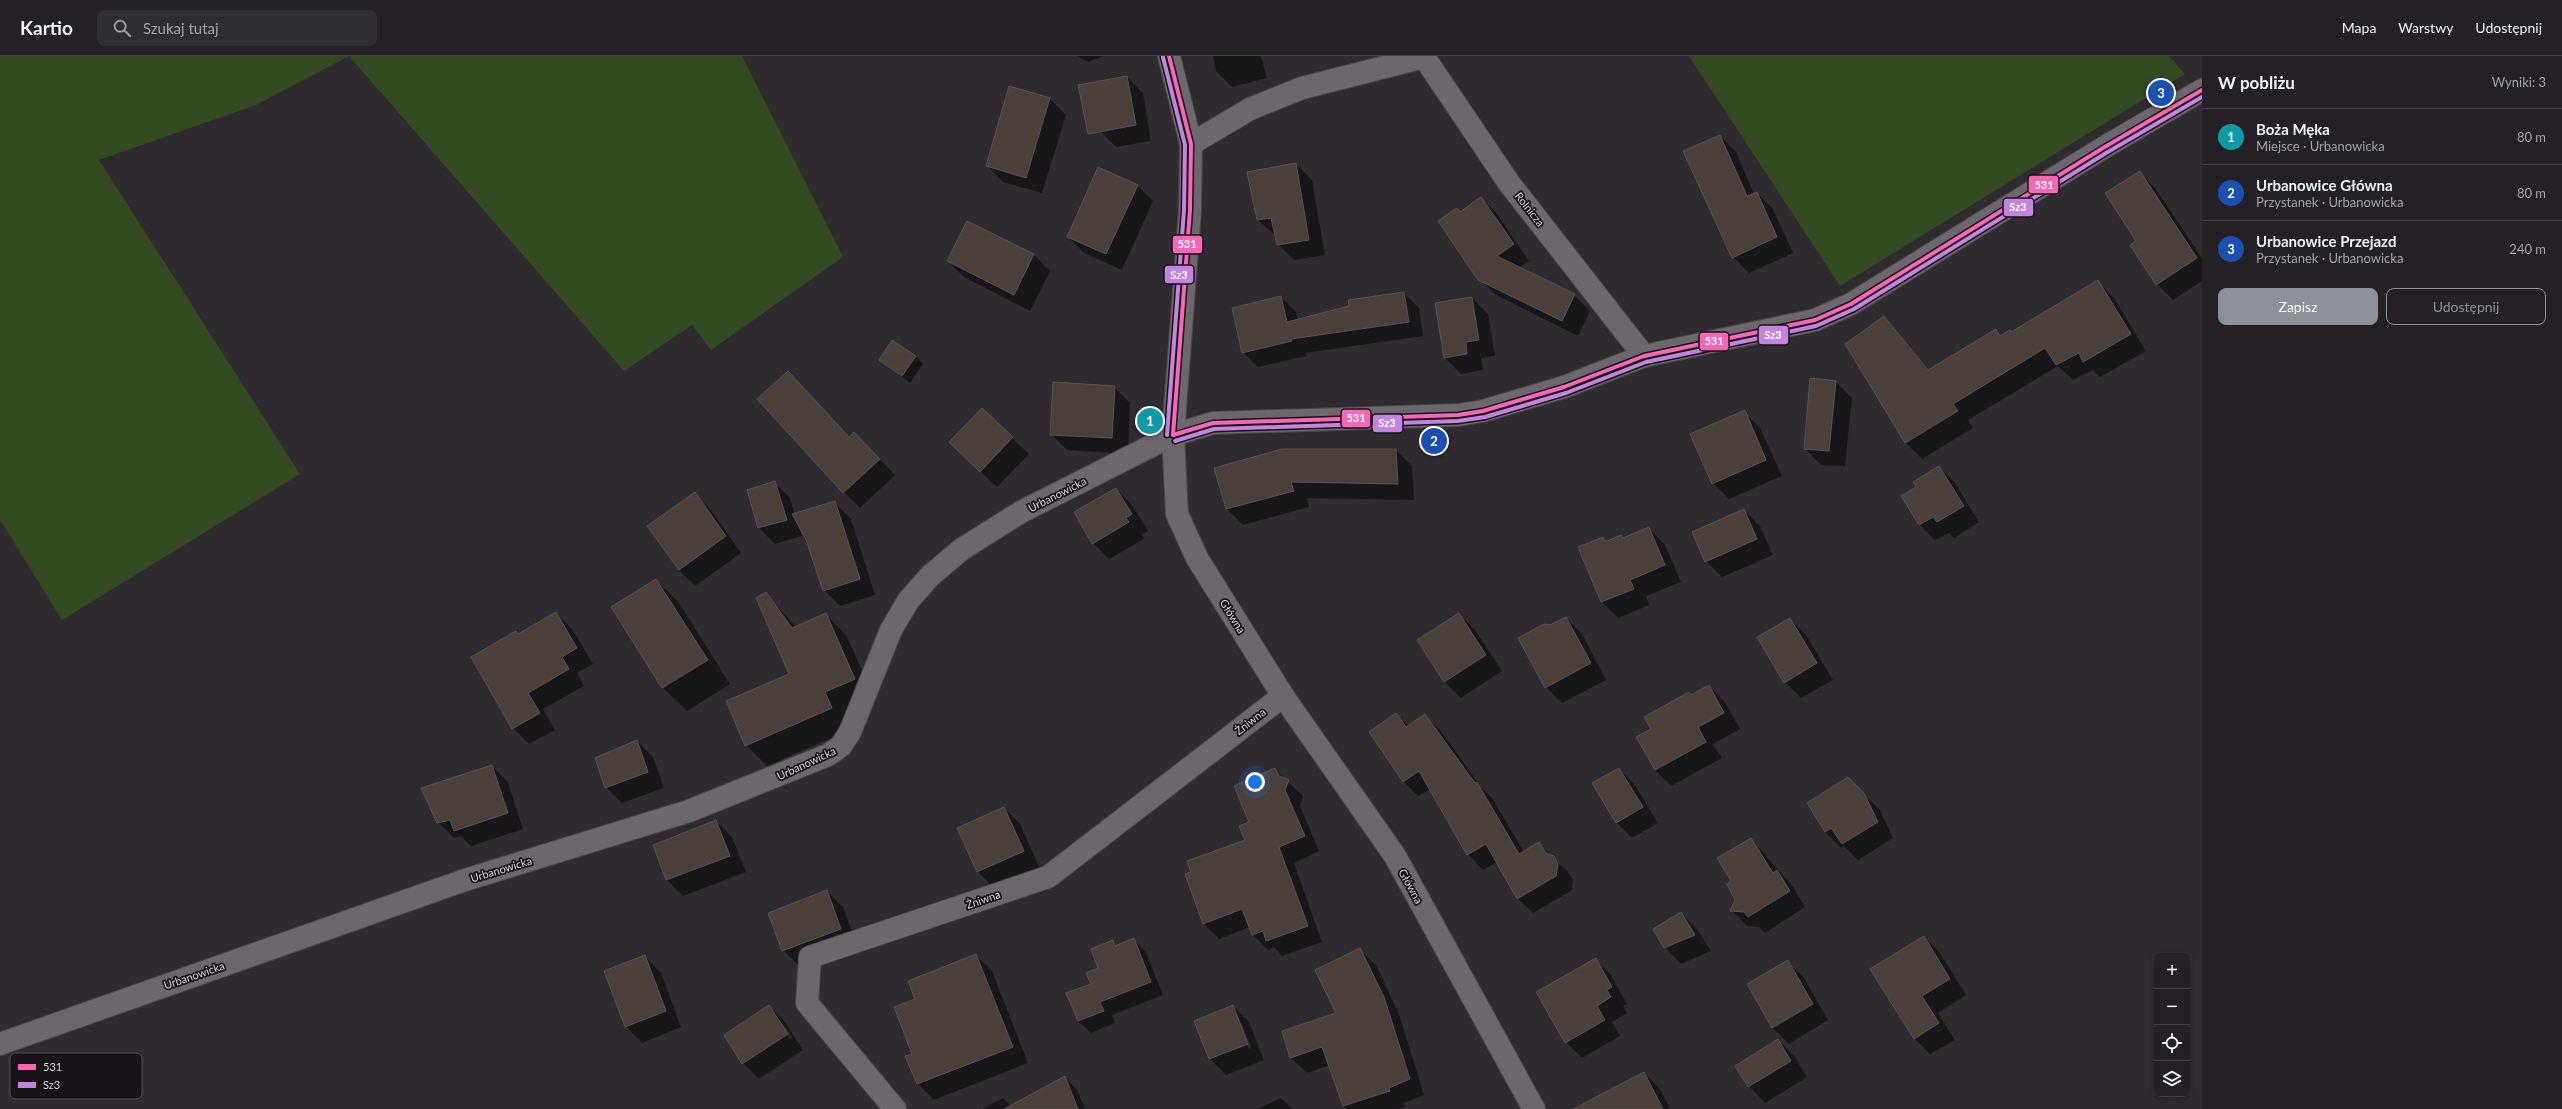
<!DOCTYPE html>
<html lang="pl">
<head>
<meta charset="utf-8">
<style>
  body { margin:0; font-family:Lato,sans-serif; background:#302d32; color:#f1f3f6 }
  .controls { position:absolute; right:12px; bottom:12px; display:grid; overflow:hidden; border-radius:8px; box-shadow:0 2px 6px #0003 }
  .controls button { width:36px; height:36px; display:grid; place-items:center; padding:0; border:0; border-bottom:1px solid #413e42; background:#242025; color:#f1f3f6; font:20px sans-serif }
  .you { position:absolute; left:1255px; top:726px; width:14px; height:14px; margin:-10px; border:3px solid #fff; border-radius:50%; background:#1a73e8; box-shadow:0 0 0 6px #1a73e833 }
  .badge { display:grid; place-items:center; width:26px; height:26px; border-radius:50%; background:#8c9099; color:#fff; font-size:13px; font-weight:700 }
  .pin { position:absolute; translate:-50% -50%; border:2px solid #fff; box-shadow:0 1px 4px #0006 }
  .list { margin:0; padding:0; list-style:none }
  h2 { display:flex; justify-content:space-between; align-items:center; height:52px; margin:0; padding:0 16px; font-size:17px }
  h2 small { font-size:13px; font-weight:400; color:#a3a3a7 }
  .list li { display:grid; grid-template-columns:26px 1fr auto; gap:12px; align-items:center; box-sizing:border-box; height:56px; padding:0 16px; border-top:1px solid #413e42 }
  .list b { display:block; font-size:15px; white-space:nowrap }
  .list p { margin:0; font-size:13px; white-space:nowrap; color:#a3a3a7 }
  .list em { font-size:13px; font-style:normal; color:#a3a3a7 }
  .actions { display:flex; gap:8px; padding:12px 16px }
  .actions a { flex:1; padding:9px 0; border:1px solid #8c9099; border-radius:8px; text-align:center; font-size:14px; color:#8c9099 }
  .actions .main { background:#8c9099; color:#fff }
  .icon { flex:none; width:22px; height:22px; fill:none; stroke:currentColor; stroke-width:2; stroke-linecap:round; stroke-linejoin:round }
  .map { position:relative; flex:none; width:2202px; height:1053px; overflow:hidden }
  header { display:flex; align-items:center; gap:24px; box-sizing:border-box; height:56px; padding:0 20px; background:#242025; border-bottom:1px solid #413e42 }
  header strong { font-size:19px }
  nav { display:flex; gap:22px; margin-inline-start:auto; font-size:14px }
  .search { width:280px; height:36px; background:#302d32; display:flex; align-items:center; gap:10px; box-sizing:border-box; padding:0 14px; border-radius:8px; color:#a3a3a7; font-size:15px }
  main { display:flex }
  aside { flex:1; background:#242025 }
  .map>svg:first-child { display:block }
  .green { fill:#334b21 }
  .shadow { fill:#0007; fill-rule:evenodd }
  .building { fill:#4b3f39; stroke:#595353 }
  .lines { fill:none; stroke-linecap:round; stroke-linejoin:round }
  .minor-casing { stroke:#4b454c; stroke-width:24 }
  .minor { stroke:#6c676d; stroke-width:22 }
  .bus-1-casing { stroke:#171218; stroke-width:7 }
  .bus-2-casing { stroke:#171218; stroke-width:7 }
  .bus-1 { stroke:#fa66b7; stroke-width:4 }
  .bus-2 { stroke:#c483df; stroke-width:4 }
  .labels { text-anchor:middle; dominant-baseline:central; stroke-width:3.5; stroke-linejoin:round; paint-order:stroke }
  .street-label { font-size:11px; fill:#ddd5df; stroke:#171218 }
  .key { fill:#171218; stroke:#524c54; stroke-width:1 }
  .key-label { font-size:11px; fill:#ddd5df }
  .line-badge { stroke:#171218; stroke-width:1.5 }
  .badge-label { font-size:11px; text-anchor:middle; font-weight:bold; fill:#fff }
</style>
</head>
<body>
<header>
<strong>Kartio</strong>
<div class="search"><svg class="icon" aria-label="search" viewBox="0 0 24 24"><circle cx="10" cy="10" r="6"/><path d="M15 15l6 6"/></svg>Szukaj tutaj</div>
<nav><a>Mapa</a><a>Warstwy</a><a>Udostępnij</a></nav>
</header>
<main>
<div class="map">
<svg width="2202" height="1053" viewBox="0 0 2202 1053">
  <rect width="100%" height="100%" fill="#302a31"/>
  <!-- green -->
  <g class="green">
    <polygon points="0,0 349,0 256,49 99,104 300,418 62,564 0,464"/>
    <polygon points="349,0 742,0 843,201 711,294 692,269 624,315"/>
    <polygon points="1689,0 2169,0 2185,18 1840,230"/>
  </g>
  <!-- shadow -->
  <g class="shadow">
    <polygon points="1077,0 1104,0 1088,6"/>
    <polygon points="1213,0 1261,0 1267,22 1232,31 1216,15"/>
    <polygon points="1127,21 1143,37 1151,85 1116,91 1100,75"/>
    <polygon points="1050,43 1066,59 1042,137 1003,126 987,109"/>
    <polygon points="1720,80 1736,96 1754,138 1757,137 1773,153 1793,197 1749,217 1733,201"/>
    <polygon points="1296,108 1312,124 1325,199 1294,204 1278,188 1276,180 1258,164 1248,117"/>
    <polygon points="2139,116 2155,132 2202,202 2202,225 2173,244 2157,228 2137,186"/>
    <polygon points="1137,129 1153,145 1122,214 1084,197 1068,181"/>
    <polygon points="1481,142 1497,158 1529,205 1519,212 1574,239 1590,255 1578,280 1496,239 1479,223 1460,157"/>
    <polygon points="968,166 1034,199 1050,215 1030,255 964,221 948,205"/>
    <polygon points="2098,226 2114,242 2146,295 2100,321 2093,314 2073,324 2058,310 1968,364 1973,372 1922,403 1906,387 1847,289 1884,261 1929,314 1996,274 2002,281 2012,277"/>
    <polygon points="1404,237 1419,252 1423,280 1305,297 1306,300 1258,311 1243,296 1281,241 1296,256 1298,265"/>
    <polygon points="1472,242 1488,258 1495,300 1481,302 1483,314 1461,318 1445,302 1436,248"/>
    <polygon points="915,300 923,308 910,327 880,304"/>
    <polygon points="788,316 849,382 870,393 895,419 860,452 844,436"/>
    <polygon points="1836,326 1852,342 1845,410 1821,409 1805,393"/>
    <polygon points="1114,331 1130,347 1128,398 1067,394 1051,378"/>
    <polygon points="982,353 1029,398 997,431 966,402"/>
    <polygon points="1744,356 1760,372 1782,420 1729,443 1713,427"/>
    <polygon points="1396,394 1412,410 1414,444 1307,442 1309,451 1243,469 1227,453 1215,413"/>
    <polygon points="1939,411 1955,427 1979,466 1954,482 1949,477 1935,484 1919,468 1917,431"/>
    <polygon points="774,426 790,442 795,459 835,447 851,463 875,539 840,550 824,534 801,473 802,480 775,488 759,472 748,434"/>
    <polygon points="1116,433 1132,449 1148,475 1142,478 1144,483 1109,503 1093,487"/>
    <polygon points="694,437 710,453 741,497 695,530 679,514"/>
    <polygon points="1744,454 1760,470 1773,499 1722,521 1706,505"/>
    <polygon points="1649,472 1665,489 1681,526 1646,540 1649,549 1618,562 1602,546 1579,491 1602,482 1606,486 1621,480 1624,483"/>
    <polygon points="656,524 679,547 730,628 687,655 663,632 613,551"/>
    <polygon points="766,538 796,571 825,558 846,579 875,643 845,656 852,673 767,710 746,689 791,618"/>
    <polygon points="556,557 572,573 593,608 577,617 584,630 543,653 555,674 529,688 513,672 472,601 519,579"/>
    <polygon points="1459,558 1475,574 1502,615 1461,642 1445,626 1418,584"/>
    <polygon points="1566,562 1582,578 1606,624 1562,647 1546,631 1551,570"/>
    <polygon points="1790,563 1806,579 1833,624 1801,642 1785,626 1759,582"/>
    <polygon points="1709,630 1725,646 1740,673 1713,688 1722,702 1671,730 1655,714 1652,673 1692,640"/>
    <polygon points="1396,658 1408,670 1425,659 1440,674 1481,731 1492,742 1524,796 1539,788 1569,817 1573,824 1571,835 1533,857 1517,842 1497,806 1483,814 1468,798 1430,733 1418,740 1403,725"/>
    <polygon points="637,685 653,701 664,732 622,747 606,731"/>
    <polygon points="492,710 508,726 523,773 471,790 461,780 454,782 438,766"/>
    <polygon points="1619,713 1635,729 1658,767 1632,782 1616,766"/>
    <polygon points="1275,714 1303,740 1300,750 1319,795 1294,807 1322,886 1282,900 1274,891 1268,894 1252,878 1250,871 1219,883 1203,867 1246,784 1250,767"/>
    <polygon points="1848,723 1880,754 1893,782 1858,804 1844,790 1841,792 1825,776"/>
    <polygon points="1004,752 1020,768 1039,811 994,832 978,816"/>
    <polygon points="716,765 732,781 746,816 683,840 667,824 654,789"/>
    <polygon points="1751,783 1793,831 1805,851 1765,877 1759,871 1747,870 1731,854 1737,844 1733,826"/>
    <polygon points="827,835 843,851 857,889 799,910 783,894"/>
    <polygon points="1681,857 1697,873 1711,895 1681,908 1665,891"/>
    <polygon points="1924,881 1940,897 1966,939 1938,957 1955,984 1930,998 1914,982"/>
    <polygon points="1133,883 1146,896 1163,939 1112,959 1115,967 1091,977 1078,965 1092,929 1112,885 1117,890"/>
    <polygon points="1360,894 1376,909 1399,958 1424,1039 1404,1047 1405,1051 1398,1053 1347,1053 1344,1050 1330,1009 1307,1017 1291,1002 1283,976 1338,957"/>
    <polygon points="976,899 992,915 1028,1007 934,1044 918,1028 907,1001 913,998 916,944"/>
    <polygon points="645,900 661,917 681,971 642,987 626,970"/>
    <polygon points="1595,903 1611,919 1627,948 1623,950 1627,957 1612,966 1620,980 1582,1002 1566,986"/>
    <polygon points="1788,906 1804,922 1828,964 1789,988 1773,972"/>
    <path d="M769 950 785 966 803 994 759 1023 743 1007ZM780 968H783L792 981 790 983Z"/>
    <path d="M1233 950 1249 966 1264 1004 1226 1019 1210 1003 1195 965ZM1239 968H1242L1251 992 1249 993Z"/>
    <polygon points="1778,984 1794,1000 1807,1021 1765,1047 1749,1030"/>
    <polygon points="1644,1017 1660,1033 1670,1053 1606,1053"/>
    <polygon points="1065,1021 1077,1034 1085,1053 982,1053 1003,1042 1011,1050"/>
    <polygon points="1281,1042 1293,1053 1256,1053"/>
  </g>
  <!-- building -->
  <g class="building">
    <polygon points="1127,20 1136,69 1088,78 1078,29"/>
    <polygon points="1009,30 1050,42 1026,122 986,110"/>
    <polygon points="1720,79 1747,140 1757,136 1777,181 1732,202 1683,95"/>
    <polygon points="1296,107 1309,184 1277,189 1271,162 1257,164 1247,116"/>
    <polygon points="1098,111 1138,129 1106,198 1067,181"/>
    <polygon points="2140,115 2197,202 2156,229 2130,189 2136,185 2105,137"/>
    <polygon points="1481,141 1514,188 1497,200 1575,238 1562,265 1478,224 1438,165 1457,152 1460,156"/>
    <polygon points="967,165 1034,198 1014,239 947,205"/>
    <polygon points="2098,224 2131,278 2083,306 2079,297 2056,309 2045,292 1953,348 1958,355 1905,387 1845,288 1884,260 1928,314 1996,273 2000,280 2010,274 2011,276"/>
    <polygon points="1404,236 1409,266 1291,283 1292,285 1242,297 1232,252 1281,240 1287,266 1349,250 1348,244"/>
    <polygon points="1472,241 1479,284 1466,286 1467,298 1444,302 1435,247"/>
    <polygon points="892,284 916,300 902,320 879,304"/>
    <polygon points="788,315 849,381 854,376 880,403 843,437 757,343"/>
    <polygon points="1810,322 1836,325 1829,395 1804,393"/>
    <polygon points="1053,326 1115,330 1112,382 1050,379"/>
    <polygon points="982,352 1013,381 980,416 949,386"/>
    <polygon points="1745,354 1766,404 1712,428 1690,378"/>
    <polygon points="1282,393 1396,393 1398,428 1291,426 1294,435 1226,453 1214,412"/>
    <polygon points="1939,410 1964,450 1937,466 1933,461 1919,469 1901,440 1916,431 1913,426"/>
    <polygon points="775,425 787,464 758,472 747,434"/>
    <polygon points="1116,432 1132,458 1126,462 1129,466 1092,488 1074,456"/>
    <polygon points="695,436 726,480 679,514 647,470"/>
    <polygon points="835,445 860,523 823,535 806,484 792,458"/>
    <polygon points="1744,453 1757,483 1705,506 1692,476"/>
    <polygon points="1649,471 1665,509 1630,524 1634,533 1601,546 1578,491 1603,481 1605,486 1621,479 1623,482"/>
    <polygon points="656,523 708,604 662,632 611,551"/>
    <polygon points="766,536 792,572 826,557 855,623 825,636 832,652 745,690 726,645 789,618 756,542"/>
    <polygon points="556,556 577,592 562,601 569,613 528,637 540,657 512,673 471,601 516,575 518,578"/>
    <polygon points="1459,557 1486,599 1444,626 1417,584"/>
    <polygon points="1566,561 1591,607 1545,632 1518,582 1544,568 1550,569"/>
    <polygon points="1790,562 1817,607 1784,627 1757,581"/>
    <polygon points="1709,629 1724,657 1698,671 1706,686 1655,714 1636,681 1651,673 1644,661 1689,636 1691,639"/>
    <polygon points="1396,657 1406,671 1425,658 1475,727 1477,726 1519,798 1539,786 1546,797 1554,800 1558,808 1556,820 1517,843 1486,788 1467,799 1419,715 1403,726 1369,676"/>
    <polygon points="637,684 648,716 605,732 595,702"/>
    <polygon points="492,709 508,757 454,775 450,764 437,767 421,732"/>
    <polygon points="1275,712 1279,720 1289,724 1285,734 1305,780 1279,791 1308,870 1266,885 1263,875 1252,879 1242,853 1203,868 1185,818 1191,816 1187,805 1245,784 1239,770 1249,766 1234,730"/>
    <polygon points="1619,712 1643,751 1616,767 1592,727"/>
    <polygon points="1848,721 1864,737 1878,766 1842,788 1831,772 1825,776 1807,747"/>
    <polygon points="1004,751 1024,795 977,816 957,772"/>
    <polygon points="716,764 730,800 666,824 653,789"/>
    <polygon points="1751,782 1773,817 1777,814 1790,835 1748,861 1744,856 1730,855 1735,844 1727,828 1731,825 1717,802"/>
    <polygon points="827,834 841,873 782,895 768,857"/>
    <polygon points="1681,856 1695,879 1664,892 1653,873"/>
    <polygon points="1924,880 1950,923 1922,940 1939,967 1914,983 1870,913"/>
    <polygon points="1134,882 1151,926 1100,946 1104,955 1078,965 1066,937 1091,928 1086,917 1098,912 1091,893 1113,884 1115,890"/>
    <polygon points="1360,892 1384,941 1410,1023 1389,1032 1390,1035 1343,1050 1322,991 1290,1002 1282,975 1336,957 1315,914"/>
    <polygon points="976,898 1013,991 917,1028 905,1000 912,998 894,951 915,943 908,925"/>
    <polygon points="645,899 666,955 625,971 604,915"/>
    <polygon points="1596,902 1612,931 1607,934 1611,941 1597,950 1605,964 1565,987 1536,936"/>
    <polygon points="1788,904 1813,948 1772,972 1747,928"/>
    <polygon points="769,949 788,978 742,1008 724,979"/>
    <polygon points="1233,949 1248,988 1209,1003 1194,965"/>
    <polygon points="1778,983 1791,1005 1748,1031 1735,1010"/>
    <polygon points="1644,1016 1663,1053 1573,1053"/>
    <polygon points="1065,1020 1078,1053 1004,1053"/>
  </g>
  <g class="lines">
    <defs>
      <g id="minor">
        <polyline points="1169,0 1191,88 1190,154 1173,379 1177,458 1197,502 1283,640 1395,800 1534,1053"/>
        <polyline points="1424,1 1509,127 1644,300"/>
        <polyline points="1191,88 1250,53 1302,32 1424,1"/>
        <polyline points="0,988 465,824 689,755 828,699 841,690 850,676 891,574 908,545 930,520 962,493 1021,456 1173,379 1213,367 1458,359 1483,355 1564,331 1644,300 1815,264 1851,248 2103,92 2202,34"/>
        <polyline points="895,1053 807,947 810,901 1048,821 1283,640"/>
      </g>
    </defs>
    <!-- minor casing -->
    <use href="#minor" class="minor-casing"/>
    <!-- minor -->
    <use href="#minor" class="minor"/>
    <defs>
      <g id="bus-1">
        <polyline points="1169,0 1191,88 1190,154 1173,379"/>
        <polyline points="1173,379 1213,367 1458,359 1483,355 1564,331 1644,300 1815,264 1851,248 2103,92 2202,34"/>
      </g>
      <g id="bus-2">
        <polyline points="1163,1 1185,89 1184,154 1167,379"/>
        <polyline points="1175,385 1214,373 1458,365 1485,361 1566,337 1646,306 1816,270 1854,253 2106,97 2202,41"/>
      </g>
    </defs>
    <!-- bus-1 casing -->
    <use href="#bus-1" class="bus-1-casing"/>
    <!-- bus-2 casing -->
    <use href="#bus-2" class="bus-2-casing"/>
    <!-- bus-1 -->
    <use href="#bus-1" class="bus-1"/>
    <!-- bus-2 -->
    <use href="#bus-2" class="bus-2"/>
  </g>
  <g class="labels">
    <!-- street labels -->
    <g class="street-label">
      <text transform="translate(1530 153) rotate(52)">Rolnicza</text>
      <text transform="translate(1057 438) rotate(-27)">Urbanowicka</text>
      <text transform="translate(1233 560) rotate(58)">Główna</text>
      <text transform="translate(1250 665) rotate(-38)">Żniwna</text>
      <text transform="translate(806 707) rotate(-25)">Urbanowicka</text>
      <text transform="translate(501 813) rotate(-17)">Urbanowicka</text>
      <text transform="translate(1411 830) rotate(61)">Główna</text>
      <text transform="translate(983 843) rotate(-19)">Żniwna</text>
      <text transform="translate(194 919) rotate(-19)">Urbanowicka</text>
    </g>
  </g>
  <!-- legend -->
  <rect x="10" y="997" width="132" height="46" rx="6" class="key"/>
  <rect x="18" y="1008" width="18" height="6" fill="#fa66b7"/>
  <rect x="18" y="1026" width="18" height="6" fill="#c483df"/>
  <g class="key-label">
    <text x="43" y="1015">531</text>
    <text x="43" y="1033">Sz3</text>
  </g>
  <g class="line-badge">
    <rect x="2028" y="119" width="31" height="19" rx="4" fill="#fa66b7"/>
    <rect x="2003" y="142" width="31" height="19" rx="4" fill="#c483df"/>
    <rect x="1172" y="179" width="31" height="19" rx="4" fill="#fa66b7"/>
    <rect x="1164" y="209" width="30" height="19" rx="4" fill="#c483df"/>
    <rect x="1758" y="269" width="31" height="20" rx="4" fill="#c483df"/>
    <rect x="1699" y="276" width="30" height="19" rx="4" fill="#fa66b7"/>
    <rect x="1341" y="353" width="30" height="19" rx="4" fill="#fa66b7"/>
    <rect x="1372" y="358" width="31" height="19" rx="4" fill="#c483df"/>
  </g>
  <g class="badge-label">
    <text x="2044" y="133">531</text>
    <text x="2018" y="155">Sz3</text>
    <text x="1187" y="192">531</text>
    <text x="1179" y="223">Sz3</text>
    <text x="1773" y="283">Sz3</text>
    <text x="1714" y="289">531</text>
    <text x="1356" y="366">531</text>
    <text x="1387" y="371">Sz3</text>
  </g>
</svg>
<div class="controls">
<button>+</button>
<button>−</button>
<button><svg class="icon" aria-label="locate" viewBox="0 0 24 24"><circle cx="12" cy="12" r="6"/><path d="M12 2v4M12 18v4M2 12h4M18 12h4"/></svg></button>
<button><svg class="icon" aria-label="layers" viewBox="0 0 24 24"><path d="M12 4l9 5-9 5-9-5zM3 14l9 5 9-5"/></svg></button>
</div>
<div class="you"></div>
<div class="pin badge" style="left:1150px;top:365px;background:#0f9aa8">1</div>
<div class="pin badge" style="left:1434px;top:385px;background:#1a4fb4">2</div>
<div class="pin badge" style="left:2161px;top:37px;background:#1a4fb4">3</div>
</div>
<aside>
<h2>W pobliżu<small>Wyniki: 3</small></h2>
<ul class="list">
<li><span class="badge" style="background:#0f9aa8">1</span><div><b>Boża Męka</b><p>Miejsce · Urbanowicka</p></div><em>80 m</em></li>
<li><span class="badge" style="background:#1a4fb4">2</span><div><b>Urbanowice Główna</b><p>Przystanek · Urbanowicka</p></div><em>80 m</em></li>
<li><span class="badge" style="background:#1a4fb4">3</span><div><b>Urbanowice Przejazd</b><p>Przystanek · Urbanowicka</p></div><em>240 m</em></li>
</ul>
<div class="actions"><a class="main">Zapisz</a><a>Udostępnij</a></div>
</aside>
</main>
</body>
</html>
